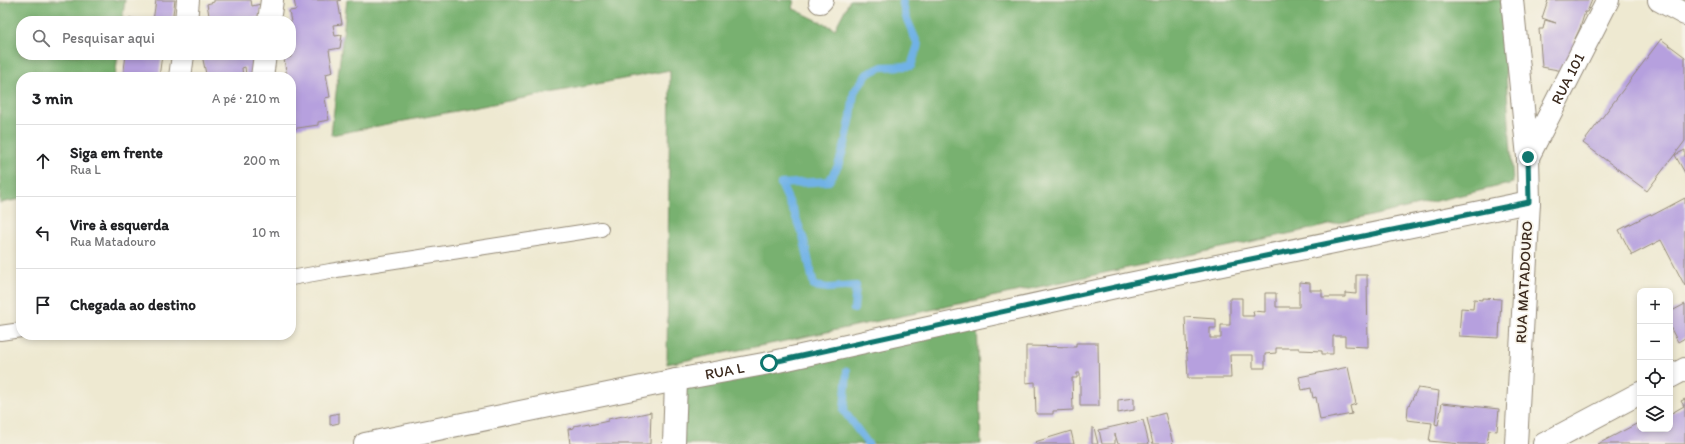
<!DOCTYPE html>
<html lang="pt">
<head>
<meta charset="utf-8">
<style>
  body { margin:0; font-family:Itim,sans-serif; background:#f2f2f2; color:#202124 }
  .controls { position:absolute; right:12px; bottom:12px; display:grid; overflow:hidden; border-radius:8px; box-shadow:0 2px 6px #0003 }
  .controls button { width:36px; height:36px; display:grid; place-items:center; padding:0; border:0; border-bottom:1px solid #e0e0e0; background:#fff; color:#202124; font:20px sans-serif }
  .stop { position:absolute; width:12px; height:12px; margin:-9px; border:3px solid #0f766e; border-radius:50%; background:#fff }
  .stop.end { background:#0f766e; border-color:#fff; box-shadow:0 1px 4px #0008 }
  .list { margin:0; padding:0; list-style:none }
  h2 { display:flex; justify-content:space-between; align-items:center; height:52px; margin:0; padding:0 16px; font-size:17px }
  h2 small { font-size:13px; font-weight:400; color:#757577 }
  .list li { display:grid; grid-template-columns:26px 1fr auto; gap:12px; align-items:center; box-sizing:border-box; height:72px; padding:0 16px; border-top:1px solid #e0e0e0 }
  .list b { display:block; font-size:15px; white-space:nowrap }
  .list p { margin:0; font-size:13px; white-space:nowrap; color:#757577 }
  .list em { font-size:13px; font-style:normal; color:#757577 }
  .icon { flex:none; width:22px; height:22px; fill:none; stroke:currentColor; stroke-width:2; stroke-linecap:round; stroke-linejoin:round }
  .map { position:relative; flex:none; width:1685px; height:444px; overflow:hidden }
  .search { position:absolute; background:#fff; box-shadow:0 2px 6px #0003; left:16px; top:16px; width:280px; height:44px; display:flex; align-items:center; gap:10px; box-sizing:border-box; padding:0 14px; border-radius:16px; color:#757577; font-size:15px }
  .panel { position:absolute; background:#fff; box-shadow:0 2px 6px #0003; left:16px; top:72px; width:280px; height:268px; border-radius:16px }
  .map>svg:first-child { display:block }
  .forest { fill:#78b16f; stroke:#5a6e46 }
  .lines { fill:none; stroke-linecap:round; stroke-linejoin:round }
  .stream { stroke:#71b2e6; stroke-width:8 }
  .building { fill:#b6a0de }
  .service-casing { stroke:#948a78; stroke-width:16 }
  .minor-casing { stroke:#948a78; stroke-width:24 }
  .service { stroke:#fff; stroke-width:14 }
  .minor { stroke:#fff; stroke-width:22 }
  .route { stroke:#0f766e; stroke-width:5 }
  .labels { text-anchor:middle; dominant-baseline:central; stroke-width:3.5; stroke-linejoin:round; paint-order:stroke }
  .street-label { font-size:15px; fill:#3b2a1e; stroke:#f7f3e8 }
</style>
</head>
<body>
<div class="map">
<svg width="1685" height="444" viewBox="0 0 1685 444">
  <rect width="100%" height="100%" fill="#f7f3e8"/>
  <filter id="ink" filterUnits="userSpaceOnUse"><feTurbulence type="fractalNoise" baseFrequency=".025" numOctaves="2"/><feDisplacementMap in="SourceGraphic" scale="8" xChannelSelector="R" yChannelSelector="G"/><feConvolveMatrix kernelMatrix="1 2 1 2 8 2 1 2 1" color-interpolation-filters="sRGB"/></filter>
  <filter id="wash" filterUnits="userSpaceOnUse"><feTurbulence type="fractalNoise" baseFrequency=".012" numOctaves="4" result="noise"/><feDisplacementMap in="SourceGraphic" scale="16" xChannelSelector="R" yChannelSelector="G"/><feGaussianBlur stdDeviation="0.9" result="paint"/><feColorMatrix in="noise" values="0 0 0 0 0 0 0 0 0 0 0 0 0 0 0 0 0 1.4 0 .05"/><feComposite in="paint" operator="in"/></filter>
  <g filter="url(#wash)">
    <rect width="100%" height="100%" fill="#eee9d1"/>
    <!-- forest -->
    <g class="forest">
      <polygon points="16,0 125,0 122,21 21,21 21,55 118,55 115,77 21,77 21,199 0,203 0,3"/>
      <polygon points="347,0 794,0 792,8 835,29 850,0 1501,0 1513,183 1367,217 780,342 667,364 670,70 331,135"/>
      <polygon points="977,321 981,444 672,444 671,388"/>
    </g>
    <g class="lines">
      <!-- stream -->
      <g class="stream">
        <polyline points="854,309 856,286 828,288 814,286 804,240 795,215 781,184 829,181 838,166 845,144 851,117 854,92 867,74 882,67 911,66 918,45 906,17 902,0"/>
        <polyline points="847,371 844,411 868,444"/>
      </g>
    </g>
    <g id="blocks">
      <!-- building -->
      <g class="building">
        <polygon points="156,0 175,0 172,21 153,21"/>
        <polygon points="214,0 251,0 252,6 261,4 260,17 247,19 248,21 210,21 207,4 214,2"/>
        <polygon points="294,0 341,0 338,1 342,24 333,25 335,36 342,35 340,48 329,50 333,72 326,74 330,97 325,98 329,120 318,122 318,125 291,129 291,77 287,77 284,59 291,57 291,33 293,33 289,11 296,10"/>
        <polygon points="1548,0 1592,0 1587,12 1585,12 1580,28 1573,43 1577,44 1563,71 1542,67 1539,29 1543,29 1545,20 1556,23 1542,18"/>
        <polygon points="130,18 146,20 146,21 130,21"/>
        <polygon points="1661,39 1685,57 1685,141 1647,191 1583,143"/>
        <polygon points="126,55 162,55 159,77 123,77"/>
        <polygon points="202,55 256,55 254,74 246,76 245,67 242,68 243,77 199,77 199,76 206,74"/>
        <polygon points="1685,150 1685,173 1675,155"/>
        <polygon points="1685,198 1685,286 1661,240 1632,255 1619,230 1650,214 1651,216"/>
        <polygon points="1356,275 1367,275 1368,347 1345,346 1345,336 1333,336 1333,354 1322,354 1322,351 1299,350 1299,348 1276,348 1276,353 1265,354 1265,368 1253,368 1253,355 1230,355 1231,378 1188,378 1185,317 1216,319 1216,328 1210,328 1210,338 1221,338 1221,325 1230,325 1230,298 1242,298 1242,316 1254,316 1253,311 1265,312 1265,293 1276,293 1276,307 1299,307 1299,282 1310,283 1310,290 1322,290 1322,297 1345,297 1345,293 1356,294"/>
        <polygon points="1482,298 1501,299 1499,338 1459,336 1461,308 1473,309 1474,299 1482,300"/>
        <polygon points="1685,304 1685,338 1678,342 1670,327 1670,312"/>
        <polygon points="1076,343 1098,343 1099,406 1080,406 1080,373 1077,373 1077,378 1072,378 1073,410 1053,411 1053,414 1036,414 1035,382 1026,383 1026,346 1076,347"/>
        <polygon points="1348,367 1356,404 1350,406 1352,414 1320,420 1316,397 1313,398 1311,388 1302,390 1299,377"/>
        <polygon points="1418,388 1439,391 1435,424 1438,425 1442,403 1499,409 1497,431 1489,430 1487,444 1461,444 1429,441 1432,423 1407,420 1408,407"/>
        <polygon points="1134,398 1134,410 1118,413 1118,400"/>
        <polygon points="1685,399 1685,444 1598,444 1640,422 1640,429 1670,429 1670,414 1684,406 1681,401"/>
        <polygon points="651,412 650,444 570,444 568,429 574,428 574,426 589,423 590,425 608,421 608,419 628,415 628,417"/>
        <polygon points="339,413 339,423 330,425 330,415"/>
        <polygon points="1165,413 1173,444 1153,444 1147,418"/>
        <polygon points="1143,420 1149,444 1118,444 1115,434 1115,444 1102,444 1099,430"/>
        <polygon points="1092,428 1094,428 1098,444 1092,444"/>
        <polygon points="1071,431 1074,444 1036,444 1035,442"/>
      </g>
    </g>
  </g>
  <g filter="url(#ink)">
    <use href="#blocks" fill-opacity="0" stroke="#948a78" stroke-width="1"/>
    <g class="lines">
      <defs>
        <g id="service">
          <polyline points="291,278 330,271 601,229"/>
          <polyline points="0,333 21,330"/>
        </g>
        <g id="minor">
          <polyline points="1512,0 1528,157 1529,202 1516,444"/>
          <polyline points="1659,0 1685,14"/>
          <polyline points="820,2 822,0"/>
          <polyline points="186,21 188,0"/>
          <polyline points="269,21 272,0"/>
          <polyline points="180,77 183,55"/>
          <polyline points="262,77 265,55"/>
          <path id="s1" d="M1528 157 1608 0"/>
          <polyline points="1670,377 1685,369"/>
          <path id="s2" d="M365 444 676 380 769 363 1129 284 1529 202"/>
          <polyline points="674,444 676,380"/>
          <polyline points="1544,444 1640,393"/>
        </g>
      </defs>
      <!-- service casing -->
      <use href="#service" class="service-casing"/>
      <!-- minor casing -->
      <use href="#minor" class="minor-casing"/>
      <!-- service -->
      <use href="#service" class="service"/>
      <!-- minor -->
      <use href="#minor" class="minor"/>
    </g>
  </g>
  <g class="lines" filter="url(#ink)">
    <!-- route -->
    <polyline class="route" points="769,363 1129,284 1529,202 1528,157"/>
  </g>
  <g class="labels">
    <!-- street labels -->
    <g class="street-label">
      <text stroke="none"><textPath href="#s1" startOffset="88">RUA 101</textPath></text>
      <text transform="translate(1524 282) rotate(-87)">RUA MATADOURO</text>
      <text stroke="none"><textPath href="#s2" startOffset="367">RUA L</textPath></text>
    </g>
  </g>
</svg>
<div class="controls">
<button>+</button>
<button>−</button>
<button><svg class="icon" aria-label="locate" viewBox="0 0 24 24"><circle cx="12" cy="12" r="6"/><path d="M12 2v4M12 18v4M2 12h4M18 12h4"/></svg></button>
<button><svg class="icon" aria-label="layers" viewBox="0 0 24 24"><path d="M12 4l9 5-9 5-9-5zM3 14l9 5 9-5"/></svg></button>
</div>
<div class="stop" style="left:769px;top:363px"></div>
<div class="stop end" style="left:1528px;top:157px"></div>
<div class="search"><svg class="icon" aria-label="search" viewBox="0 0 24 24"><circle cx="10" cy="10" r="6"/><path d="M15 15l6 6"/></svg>Pesquisar aqui</div>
<section class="panel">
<h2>3 min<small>A pé · 210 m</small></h2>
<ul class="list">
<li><svg class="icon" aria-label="ahead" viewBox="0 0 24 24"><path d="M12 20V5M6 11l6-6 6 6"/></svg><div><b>Siga em frente</b><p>Rua L</p></div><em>200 m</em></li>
<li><svg class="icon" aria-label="left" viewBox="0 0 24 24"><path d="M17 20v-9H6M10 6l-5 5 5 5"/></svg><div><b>Vire à esquerda</b><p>Rua Matadouro</p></div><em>10 m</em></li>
<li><svg class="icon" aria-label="arrive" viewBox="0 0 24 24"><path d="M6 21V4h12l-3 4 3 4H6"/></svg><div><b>Chegada ao destino</b></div></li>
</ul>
</section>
</div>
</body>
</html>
